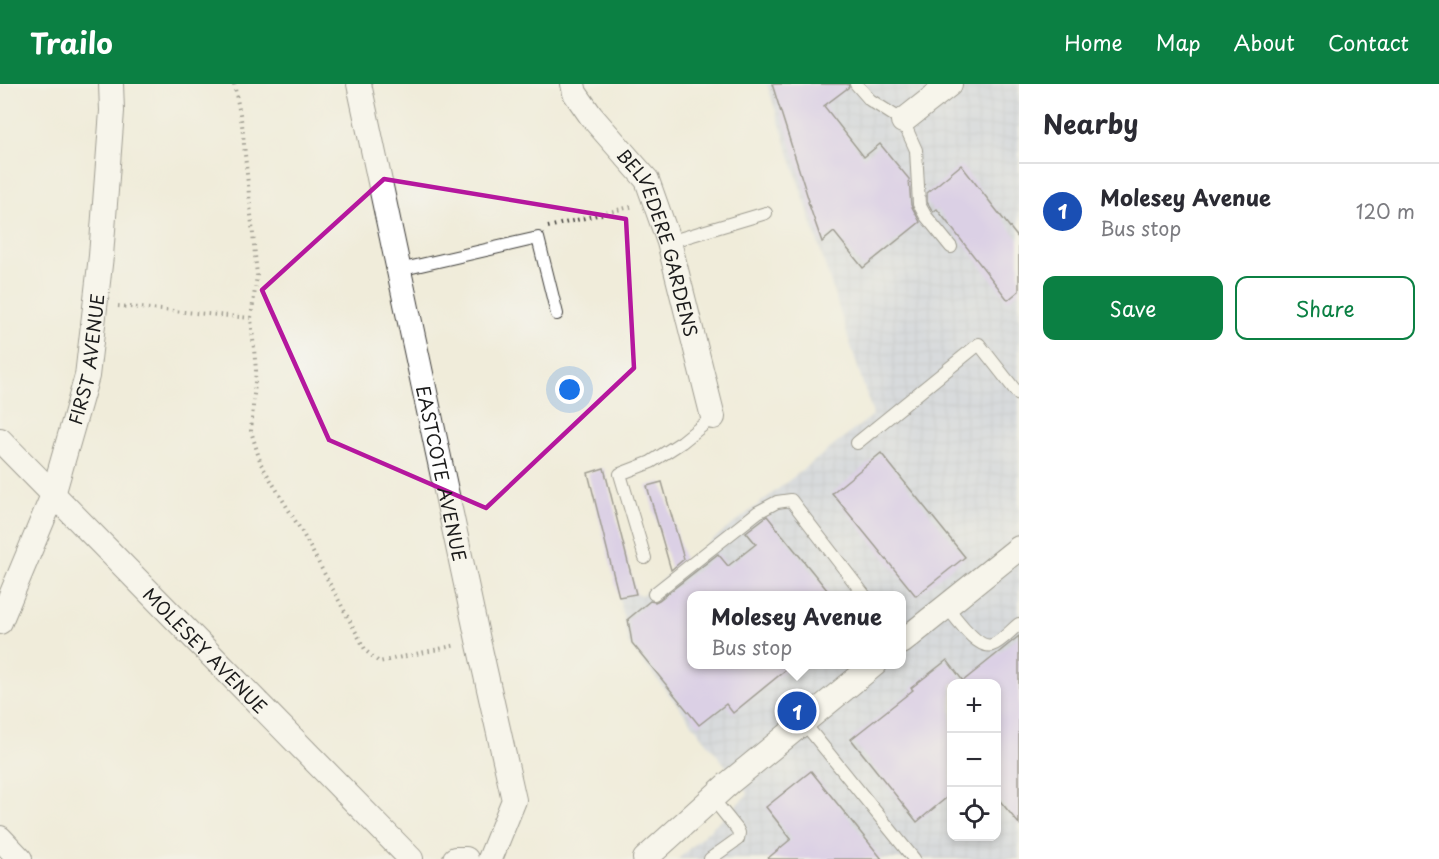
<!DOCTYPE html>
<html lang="en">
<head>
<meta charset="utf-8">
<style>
  body { margin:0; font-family:"Playpen Sans",sans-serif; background:#f7f7f7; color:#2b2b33 }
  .controls { position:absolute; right:18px; bottom:18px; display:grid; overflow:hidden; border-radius:12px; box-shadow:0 3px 9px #0003 }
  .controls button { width:54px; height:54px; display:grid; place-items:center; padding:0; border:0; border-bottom:2px solid #e1e1e2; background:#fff; color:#2b2b33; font:30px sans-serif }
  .you { position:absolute; left:570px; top:306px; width:21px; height:21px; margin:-15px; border:4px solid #fff; border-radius:50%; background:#1a73e8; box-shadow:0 0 0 9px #1a73e833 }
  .badge { display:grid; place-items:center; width:39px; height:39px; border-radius:50%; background:#0b8043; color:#fff; font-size:20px; font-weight:700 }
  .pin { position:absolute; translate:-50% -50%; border:3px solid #fff; box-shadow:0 2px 6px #0006 }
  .popup { position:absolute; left:687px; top:507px; width:219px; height:78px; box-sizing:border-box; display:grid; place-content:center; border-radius:12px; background:#fff; filter:drop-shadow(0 2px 4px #0005); font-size:20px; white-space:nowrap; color:#7c7c81 }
  .popup b { font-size:22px; color:#2b2b33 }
  .popup::after { content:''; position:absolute; left:50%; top:100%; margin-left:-12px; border:12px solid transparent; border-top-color:#fff }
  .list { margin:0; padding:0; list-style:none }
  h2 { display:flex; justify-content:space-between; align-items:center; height:78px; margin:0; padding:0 24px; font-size:26px }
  h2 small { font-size:20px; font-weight:400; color:#7c7c81 }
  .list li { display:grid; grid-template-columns:39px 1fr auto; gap:18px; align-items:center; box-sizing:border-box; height:96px; padding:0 24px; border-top:2px solid #e1e1e2 }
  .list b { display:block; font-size:22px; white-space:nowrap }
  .list p { margin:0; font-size:20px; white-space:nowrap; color:#7c7c81 }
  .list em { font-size:20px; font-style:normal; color:#7c7c81 }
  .actions { display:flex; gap:12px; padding:18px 24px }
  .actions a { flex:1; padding:14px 0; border:2px solid #0b8043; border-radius:12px; text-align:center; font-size:21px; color:#0b8043 }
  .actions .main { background:#0b8043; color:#fff }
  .icon { flex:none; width:33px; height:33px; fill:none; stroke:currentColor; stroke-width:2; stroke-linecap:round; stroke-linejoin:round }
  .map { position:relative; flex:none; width:1019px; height:775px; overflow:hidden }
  header { display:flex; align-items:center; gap:36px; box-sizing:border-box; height:84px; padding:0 30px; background:#0b8043; color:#fff }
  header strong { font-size:28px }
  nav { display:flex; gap:33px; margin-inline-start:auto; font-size:21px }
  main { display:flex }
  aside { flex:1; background:#fff }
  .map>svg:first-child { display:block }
  .industrial { fill:url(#industrial-grid); fill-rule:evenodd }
  .building { fill:#c2aef2 }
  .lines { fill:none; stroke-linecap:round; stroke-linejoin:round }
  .lane-casing { stroke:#3c3b38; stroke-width:14 }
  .street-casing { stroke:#3c3b38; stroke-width:26 }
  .path { stroke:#3c3b38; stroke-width:4; stroke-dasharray:1.5 4.5; stroke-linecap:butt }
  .lane { stroke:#fff; stroke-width:12 }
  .street { stroke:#fff; stroke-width:24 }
  .marked { fill:none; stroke:#b5179e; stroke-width:4.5; stroke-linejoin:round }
  .labels { text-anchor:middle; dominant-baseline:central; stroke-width:4.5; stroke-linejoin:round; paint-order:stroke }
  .street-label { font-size:18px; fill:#1c1c1c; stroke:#f6f6f2 }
</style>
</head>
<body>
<header>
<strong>Trailo</strong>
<nav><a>Home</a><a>Map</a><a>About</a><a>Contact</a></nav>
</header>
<main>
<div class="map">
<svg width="1019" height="775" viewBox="0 0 1019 775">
  <defs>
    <pattern id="industrial-grid" width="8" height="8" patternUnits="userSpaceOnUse" patternTransform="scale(1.5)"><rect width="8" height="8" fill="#bac4de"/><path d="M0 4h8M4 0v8" fill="none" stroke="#9fa8be"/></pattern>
  </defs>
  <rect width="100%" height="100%" fill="#f6f6f2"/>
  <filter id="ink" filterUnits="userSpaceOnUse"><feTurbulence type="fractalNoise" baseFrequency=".0167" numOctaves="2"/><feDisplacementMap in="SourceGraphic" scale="12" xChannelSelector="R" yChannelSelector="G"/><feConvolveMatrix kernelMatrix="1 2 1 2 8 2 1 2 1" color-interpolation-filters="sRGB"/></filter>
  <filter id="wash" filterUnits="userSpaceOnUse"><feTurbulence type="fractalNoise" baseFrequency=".008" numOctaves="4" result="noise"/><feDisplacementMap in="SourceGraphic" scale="24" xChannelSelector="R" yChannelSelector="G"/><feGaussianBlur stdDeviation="1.35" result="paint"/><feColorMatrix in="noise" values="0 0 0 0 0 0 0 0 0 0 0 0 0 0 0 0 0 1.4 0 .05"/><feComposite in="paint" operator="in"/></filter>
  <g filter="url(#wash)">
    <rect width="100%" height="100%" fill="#f0ecda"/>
    <!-- industrial -->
    <path class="industrial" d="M767 0H1019V775H678L748 710 629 560 619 513 636 510 642 511 873 331ZM692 512H902V580H692ZM952 600H996V752H952Z"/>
    <g id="blocks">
      <!-- building -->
      <g class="building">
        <polygon points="772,0 848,0 849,3 824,22 864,73 880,60 909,95 911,121 920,138 863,184 834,148 822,158 808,118 809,117"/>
        <polygon points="961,81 1019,155 1019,207 1008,216 937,125 933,128 927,118 927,109"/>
        <polygon points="881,369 965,473 916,512 832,409"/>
        <polygon points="604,384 636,510 619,513 588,389"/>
        <polygon points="662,398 684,475 671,486 647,402"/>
        <polygon points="767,432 832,512 692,512 692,580 793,580 733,629 726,620 699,641 632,559 628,535 650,517 655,518 659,516 718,470 728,482 756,460 746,448"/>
        <polygon points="1019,552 1019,740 996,712 996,600 951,600 951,710 917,738 851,655 913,606 911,604 947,576 963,597"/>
        <polygon points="811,687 882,775 767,775 791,755 766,723"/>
      </g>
    </g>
  </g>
  <g filter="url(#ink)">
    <use href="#blocks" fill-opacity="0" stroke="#3c3b38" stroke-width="1.5"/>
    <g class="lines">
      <defs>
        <g id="lane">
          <polyline points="856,0 870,16 903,37 916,66 919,120 925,131 951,163"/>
          <polyline points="669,158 766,129"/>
          <polyline points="399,186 538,154 557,230"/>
          <polyline points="857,359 979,260 1019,311"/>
          <polyline points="645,474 620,390 651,378 682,358 713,333"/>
          <polyline points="654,510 758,428 777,418 791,416 865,512"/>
          <path d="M946 522C955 532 977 566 992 561 1000 559 1012 545 1019 540"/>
          <polyline points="804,639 914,775"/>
          <polyline points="710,775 738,755 739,749 737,745 712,714"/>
        </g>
        <g id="street">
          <path id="s1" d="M359 0 478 556 514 716 490 775"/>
          <path id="s2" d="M573 0 575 9 591 32 647 96 669 158 713 333"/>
          <polyline points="903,37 950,0"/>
          <path id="s3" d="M0 356 411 775"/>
          <path id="s4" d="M0 538 53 411 87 292 101 172 112 27 111 0"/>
          <polyline points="902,558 1019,464"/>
          <polyline points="0,754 20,775"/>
          <polyline points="455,775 466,775"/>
          <polyline points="645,775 729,699 875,580"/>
        </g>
      </defs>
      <!-- lane casing -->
      <use href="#lane" class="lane-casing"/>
      <!-- street casing -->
      <use href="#street" class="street-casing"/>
      <!-- path -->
      <g class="path">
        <polyline points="234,0 242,40 257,191 251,234 256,286 251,347 261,380 302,448 366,567 379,578 457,561"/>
        <polyline points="548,143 634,122"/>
        <polyline points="118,222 251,234"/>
      </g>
      <!-- lane -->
      <use href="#lane" class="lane"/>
      <!-- street -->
      <use href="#street" class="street"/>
    </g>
  </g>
  <!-- marked area -->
  <path d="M0 0H1019V775H0ZM384 95 626 135 634 284 486 424 329 356 262 206Z" fill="#f0ecda" fill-opacity=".55" fill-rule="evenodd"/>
  <path class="marked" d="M384 95 626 135 634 284 486 424 329 356 262 206Z"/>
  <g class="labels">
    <!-- street labels -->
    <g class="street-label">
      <text stroke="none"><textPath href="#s2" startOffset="184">BELVEDERE GARDENS</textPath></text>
      <text stroke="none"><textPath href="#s4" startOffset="278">FIRST AVENUE</textPath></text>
      <text stroke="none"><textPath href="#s1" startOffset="398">EASTCOTE AVENUE</textPath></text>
      <text stroke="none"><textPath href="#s3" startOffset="294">MOLESEY AVENUE</textPath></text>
    </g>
  </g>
</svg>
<div class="controls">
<button>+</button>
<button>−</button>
<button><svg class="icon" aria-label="locate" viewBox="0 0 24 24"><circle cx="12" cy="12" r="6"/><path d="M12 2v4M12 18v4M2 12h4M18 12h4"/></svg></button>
</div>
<div class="you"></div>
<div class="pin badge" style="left:797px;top:627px;background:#1a4fb4">1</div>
<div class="popup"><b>Molesey Avenue</b>Bus stop</div>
</div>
<aside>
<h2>Nearby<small></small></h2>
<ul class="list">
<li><span class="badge" style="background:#1a4fb4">1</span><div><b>Molesey Avenue</b><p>Bus stop</p></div><em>120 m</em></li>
</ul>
<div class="actions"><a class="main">Save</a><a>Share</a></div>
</aside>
</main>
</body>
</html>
